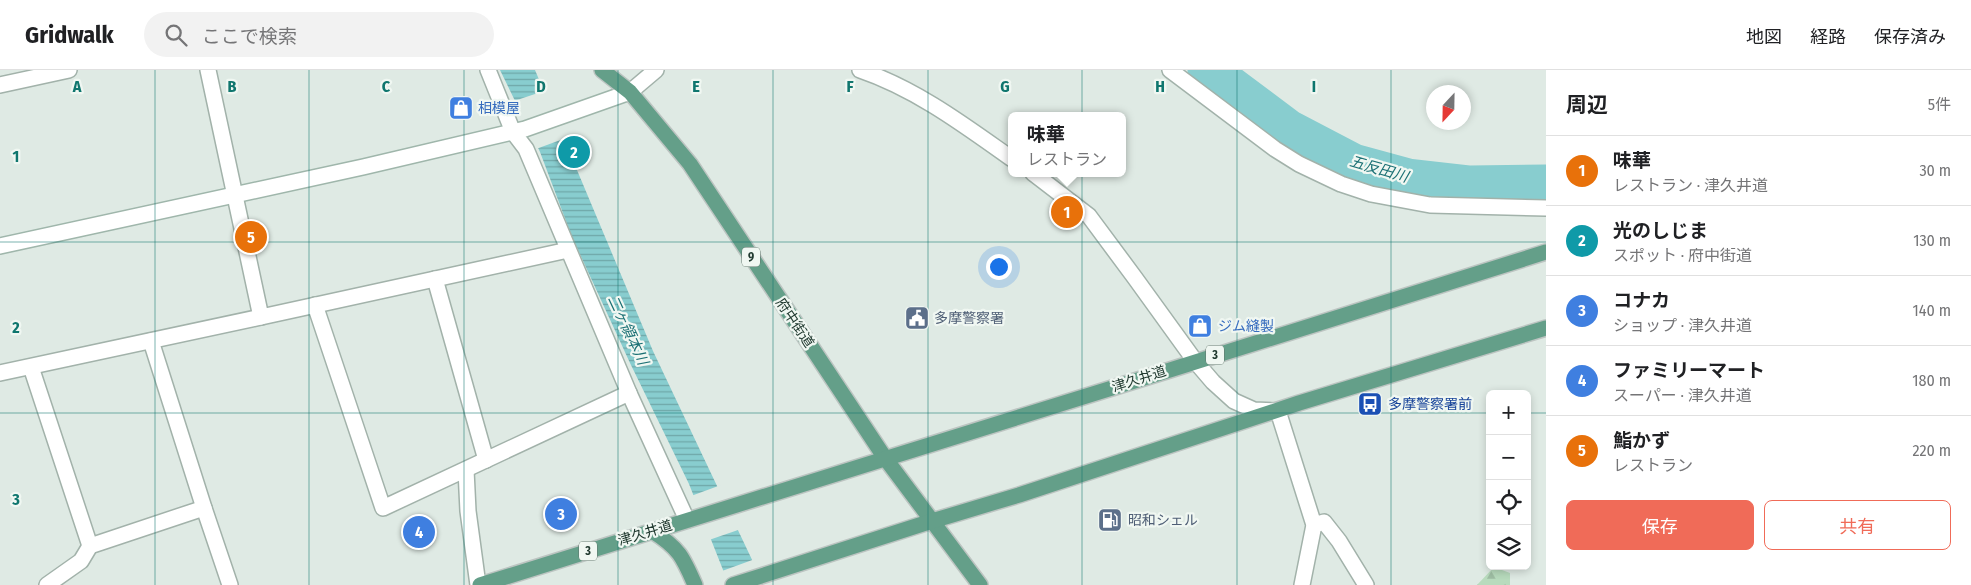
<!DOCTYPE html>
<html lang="ja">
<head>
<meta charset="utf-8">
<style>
  body { margin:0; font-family:"Fira Sans Condensed","Noto Sans JP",sans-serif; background:#f2f2f2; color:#202124 }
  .controls { position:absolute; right:15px; bottom:15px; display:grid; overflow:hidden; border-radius:8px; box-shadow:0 2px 8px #0003 }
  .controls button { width:45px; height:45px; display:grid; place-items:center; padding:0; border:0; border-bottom:1px solid #e0e0e0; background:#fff; color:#202124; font:25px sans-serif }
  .compass { position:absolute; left:1426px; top:15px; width:45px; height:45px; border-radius:50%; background:#fff; box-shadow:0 2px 8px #0003; rotate:202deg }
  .you { position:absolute; left:998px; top:196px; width:18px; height:18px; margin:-12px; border:4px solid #fff; border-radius:50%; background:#1a73e8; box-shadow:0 0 0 8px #1a73e833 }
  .badge { display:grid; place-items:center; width:32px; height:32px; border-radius:50%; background:#f06b58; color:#fff; font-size:16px; font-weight:700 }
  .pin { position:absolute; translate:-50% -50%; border:2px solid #fff; box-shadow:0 1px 5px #0006 }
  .popup { position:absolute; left:1008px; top:42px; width:118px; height:65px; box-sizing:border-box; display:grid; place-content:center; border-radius:8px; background:#fff; filter:drop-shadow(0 1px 4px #0005); font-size:16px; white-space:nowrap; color:#757577 }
  .popup b { font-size:19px; color:#202124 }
  .popup::after { content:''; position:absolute; left:50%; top:100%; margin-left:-10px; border:10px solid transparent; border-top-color:#fff }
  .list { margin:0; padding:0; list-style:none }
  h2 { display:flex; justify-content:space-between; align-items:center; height:65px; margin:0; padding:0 20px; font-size:21px }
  h2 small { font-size:16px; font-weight:400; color:#757577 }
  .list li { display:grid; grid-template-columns:32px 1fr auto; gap:15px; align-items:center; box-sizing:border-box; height:70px; padding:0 20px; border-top:1px solid #e0e0e0 }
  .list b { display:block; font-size:19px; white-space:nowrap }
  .list p { margin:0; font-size:16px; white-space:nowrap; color:#757577 }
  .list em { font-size:16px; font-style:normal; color:#757577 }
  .actions { display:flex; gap:10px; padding:15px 20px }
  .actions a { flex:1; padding:11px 0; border:1px solid #f06b58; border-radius:8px; text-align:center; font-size:18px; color:#f06b58 }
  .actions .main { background:#f06b58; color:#fff }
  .icon { flex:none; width:28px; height:28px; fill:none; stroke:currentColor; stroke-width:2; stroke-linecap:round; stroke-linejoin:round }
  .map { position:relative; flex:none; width:1546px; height:515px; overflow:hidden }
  header { display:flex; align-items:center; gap:30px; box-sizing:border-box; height:70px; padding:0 25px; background:#fff; border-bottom:1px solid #e0e0e0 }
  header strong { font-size:24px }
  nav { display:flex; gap:28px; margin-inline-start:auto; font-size:18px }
  .search { width:350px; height:45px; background:#f2f2f2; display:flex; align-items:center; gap:12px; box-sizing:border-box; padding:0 18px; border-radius:28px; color:#757577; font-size:19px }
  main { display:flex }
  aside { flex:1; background:#fff }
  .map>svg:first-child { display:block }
  .forest { fill:url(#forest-firs) }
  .water { fill:url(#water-rules) }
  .pier { fill:#dfeae4 }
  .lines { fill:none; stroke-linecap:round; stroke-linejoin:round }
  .river { stroke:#88cdcf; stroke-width:41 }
  .street-casing { stroke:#a2b2aa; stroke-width:18 }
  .secondary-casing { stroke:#9fb6ab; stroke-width:18 }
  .primary-casing { stroke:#bcc4c1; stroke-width:18 }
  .street { stroke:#fff; stroke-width:15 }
  .secondary { stroke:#fff; stroke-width:15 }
  .primary { stroke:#649f89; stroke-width:15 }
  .grid { fill:none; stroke:#0f766e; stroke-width:1; stroke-opacity:0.55 }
  .labels { text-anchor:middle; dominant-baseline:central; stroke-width:4.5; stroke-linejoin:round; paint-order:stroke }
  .shield { fill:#f0f7f2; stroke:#5f736a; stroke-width:1 }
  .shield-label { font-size:12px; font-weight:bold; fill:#213a30 }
  .shop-label { font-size:14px; fill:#366cbe; stroke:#f0f7f2; text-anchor:start }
  .service-label { font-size:14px; fill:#4e5e75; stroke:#f0f7f2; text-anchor:start }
  .street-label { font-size:14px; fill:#213a30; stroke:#f0f7f2 }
  .transit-label { font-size:14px; fill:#164399; stroke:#f0f7f2; text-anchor:start }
  .water-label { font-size:15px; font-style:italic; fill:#1c7175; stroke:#f0f7f2 }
  .grid-label { font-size:16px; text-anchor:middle; font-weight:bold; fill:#0f766e; stroke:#f0f7f2; stroke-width:4.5; stroke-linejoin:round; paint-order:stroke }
</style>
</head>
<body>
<header>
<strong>Gridwalk</strong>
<div class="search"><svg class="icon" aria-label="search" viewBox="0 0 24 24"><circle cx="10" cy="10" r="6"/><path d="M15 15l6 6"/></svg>ここで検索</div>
<nav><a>地図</a><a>経路</a><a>保存済み</a></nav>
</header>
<main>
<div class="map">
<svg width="1546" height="515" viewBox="0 0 1546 515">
  <defs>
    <pattern id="forest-firs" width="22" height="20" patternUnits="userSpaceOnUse" patternTransform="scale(1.25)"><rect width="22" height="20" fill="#b8dbbd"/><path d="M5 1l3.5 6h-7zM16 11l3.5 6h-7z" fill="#9ebda3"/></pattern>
    <pattern id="water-rules" width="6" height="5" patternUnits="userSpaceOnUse" patternTransform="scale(1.25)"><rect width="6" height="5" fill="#88cdcf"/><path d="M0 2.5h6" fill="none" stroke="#6fa7a8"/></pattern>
  </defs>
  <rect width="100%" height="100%" fill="#dfeae4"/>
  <!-- forest -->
  <polygon class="forest" points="1494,497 1510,503 1510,515 1477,515"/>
  <!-- water -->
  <polygon class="water" points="500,0 535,0 653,281 764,515 729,515 689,414 630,293 572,167 540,82"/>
  <!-- pier -->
  <g class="pier">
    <polygon points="547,20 566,68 536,79 514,31"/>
    <polygon points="721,415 741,459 709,470 691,426"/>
    <polygon points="755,489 766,515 727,515 722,501"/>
  </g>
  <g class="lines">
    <!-- river -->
    <polyline class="river" points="1208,0 1288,60 1353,94 1408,109 1470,116 1546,115"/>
    <defs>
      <g id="street">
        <polyline points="208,0 261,247 568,180"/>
        <polyline points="488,0 513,62 526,79 629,323 687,450"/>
        <path d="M860 0C916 19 964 55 1012 89"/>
        <polyline points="1170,0 1275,79 1299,94 1341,114 1371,124 1430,135 1546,138"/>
        <polyline points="0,15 69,0"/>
        <polyline points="630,22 656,0"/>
        <polyline points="1033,103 1089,146 1135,208 1195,291 1213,312 1234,331 1254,340 1278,341 1314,455 1302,515"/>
        <polyline points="435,209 486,390"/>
        <polyline points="315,235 383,438 629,323"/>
        <polyline points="151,271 204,438 230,515"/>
        <polyline points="31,297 90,476"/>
        <polyline points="0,303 261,247"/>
        <polyline points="466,400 468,441 478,515"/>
        <polyline points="1314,455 1324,452 1339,471 1366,515"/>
        <polyline points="47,515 81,491 90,476 204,438"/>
      </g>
      <polyline id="secondary" points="0,176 363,97 525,59 630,22"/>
      <g id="primary">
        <polyline points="602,0 630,22 690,94 885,388 980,515"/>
        <path d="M652 461C679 478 683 487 695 515"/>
        <path d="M480 515C835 404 1191 294 1546 182"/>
        <polyline points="733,515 932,451 1019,425 1299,333 1546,258"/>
      </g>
    </defs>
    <!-- street casing -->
    <use href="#street" class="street-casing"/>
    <!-- secondary casing -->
    <use href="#secondary" class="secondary-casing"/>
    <!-- primary casing -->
    <use href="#primary" class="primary-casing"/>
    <!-- street -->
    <use href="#street" class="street"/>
    <!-- secondary -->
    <use href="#secondary" class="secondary"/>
    <!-- primary -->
    <use href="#primary" class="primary"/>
  </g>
  <!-- grid -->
  <path class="grid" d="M155 0V515M309 0V515M464 0V515M618 0V515M773 0V515M928 0V515M1082 0V515M1237 0V515M1391 0V515M0 172H1546M0 343H1490M1527 343H1546"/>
  <!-- icons -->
  <defs>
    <symbol id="shop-square" viewBox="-11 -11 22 22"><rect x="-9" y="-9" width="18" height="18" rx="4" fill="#3f7fe0" stroke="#f0f7f2"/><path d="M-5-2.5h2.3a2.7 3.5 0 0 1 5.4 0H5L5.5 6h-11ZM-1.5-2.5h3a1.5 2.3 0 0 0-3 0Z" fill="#fff"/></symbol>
    <symbol id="civic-square" viewBox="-11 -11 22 22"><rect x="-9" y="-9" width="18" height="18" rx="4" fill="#5c6f8a" stroke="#f0f7f2"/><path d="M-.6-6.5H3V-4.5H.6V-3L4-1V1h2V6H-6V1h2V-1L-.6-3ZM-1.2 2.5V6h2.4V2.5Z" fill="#fff"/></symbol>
    <symbol id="bus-square" viewBox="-11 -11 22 22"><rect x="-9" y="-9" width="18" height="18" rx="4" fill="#1a4fb4" stroke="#f0f7f2"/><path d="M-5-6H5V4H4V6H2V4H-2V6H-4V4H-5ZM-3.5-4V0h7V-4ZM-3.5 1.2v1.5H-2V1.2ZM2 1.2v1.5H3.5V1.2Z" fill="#fff"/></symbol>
    <symbol id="fuel-square" viewBox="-11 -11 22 22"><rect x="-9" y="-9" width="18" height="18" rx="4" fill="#5c6f8a" stroke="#f0f7f2"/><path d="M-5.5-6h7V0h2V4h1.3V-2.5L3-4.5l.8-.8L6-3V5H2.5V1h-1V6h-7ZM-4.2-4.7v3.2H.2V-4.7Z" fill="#fff"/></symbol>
  </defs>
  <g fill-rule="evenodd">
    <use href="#shop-square" x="447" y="24" width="28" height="28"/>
    <use href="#civic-square" x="903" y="234" width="28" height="28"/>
    <use href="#shop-square" x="1186" y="242" width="28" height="28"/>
    <use href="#bus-square" x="1356" y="320" width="28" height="28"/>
    <use href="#fuel-square" x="1096" y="436" width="28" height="28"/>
  </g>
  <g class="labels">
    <!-- shield labels -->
    <g class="shield">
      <rect x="742" y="177.5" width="18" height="19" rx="4"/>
      <rect x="1206" y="275.5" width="18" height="19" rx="4"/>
      <rect x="579" y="471.5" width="18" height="19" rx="4"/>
    </g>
    <g class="shield-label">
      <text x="751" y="187">9</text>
      <text x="1215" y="285">3</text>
      <text x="588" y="481">3</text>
    </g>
    <!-- shop labels -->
    <g class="shop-label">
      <text x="478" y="38">相模屋</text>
      <text x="1218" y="256">ジム縫製</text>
    </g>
    <!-- service labels -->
    <g class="service-label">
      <text x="934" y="248">多摩警察署</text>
      <text x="1128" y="450">昭和シェル</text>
    </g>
    <!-- street labels -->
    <g class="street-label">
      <text transform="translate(795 253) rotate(56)">府中街道</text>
      <text transform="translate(1139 309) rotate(-18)">津久井道</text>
      <text transform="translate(645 463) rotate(-17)">津久井道</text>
    </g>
    <!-- transit labels -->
    <g class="transit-label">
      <text x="1388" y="334">多摩警察署前</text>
    </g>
    <!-- water labels -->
    <g class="water-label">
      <text transform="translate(1379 99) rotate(16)">五反田川</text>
      <text transform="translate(628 260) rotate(65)">二ヶ領本川</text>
    </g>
  </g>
  <g class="grid-label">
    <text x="77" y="22">A</text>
    <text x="232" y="22">B</text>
    <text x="386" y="22">C</text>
    <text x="541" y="22">D</text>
    <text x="696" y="22">E</text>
    <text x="850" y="22">F</text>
    <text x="1005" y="22">G</text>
    <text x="1160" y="22">H</text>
    <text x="1314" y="22">I</text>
    <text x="16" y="92">1</text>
    <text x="16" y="263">2</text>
    <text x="16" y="435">3</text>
  </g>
</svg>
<div class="controls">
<button>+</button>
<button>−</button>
<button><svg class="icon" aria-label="locate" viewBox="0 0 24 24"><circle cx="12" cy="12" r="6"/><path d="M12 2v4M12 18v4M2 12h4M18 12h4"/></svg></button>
<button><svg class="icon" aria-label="layers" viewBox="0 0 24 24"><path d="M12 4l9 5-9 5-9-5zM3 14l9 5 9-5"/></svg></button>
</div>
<svg class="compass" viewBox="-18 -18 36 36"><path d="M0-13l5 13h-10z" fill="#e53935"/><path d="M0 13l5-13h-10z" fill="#757577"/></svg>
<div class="you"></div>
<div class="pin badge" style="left:1067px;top:142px;background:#e8710a">1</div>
<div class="popup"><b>味華</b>レストラン</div>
<div class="pin badge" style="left:574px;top:82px;background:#0f9aa8">2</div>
<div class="pin badge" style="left:561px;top:444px;background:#3f7fe0">3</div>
<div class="pin badge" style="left:419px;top:462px;background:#3f7fe0">4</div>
<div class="pin badge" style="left:251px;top:167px;background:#e8710a">5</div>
</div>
<aside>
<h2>周辺<small>5件</small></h2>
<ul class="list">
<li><span class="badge" style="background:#e8710a">1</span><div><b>味華</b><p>レストラン · 津久井道</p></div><em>30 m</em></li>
<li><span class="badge" style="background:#0f9aa8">2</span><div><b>光のしじま</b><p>スポット · 府中街道</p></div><em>130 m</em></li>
<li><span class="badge" style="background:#3f7fe0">3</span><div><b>コナカ</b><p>ショップ · 津久井道</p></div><em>140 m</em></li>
<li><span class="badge" style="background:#3f7fe0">4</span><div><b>ファミリーマート</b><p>スーパー · 津久井道</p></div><em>180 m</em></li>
<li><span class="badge" style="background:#e8710a">5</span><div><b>鮨かず</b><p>レストラン</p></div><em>220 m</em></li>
</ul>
<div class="actions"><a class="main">保存</a><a>共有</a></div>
</aside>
</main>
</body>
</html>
